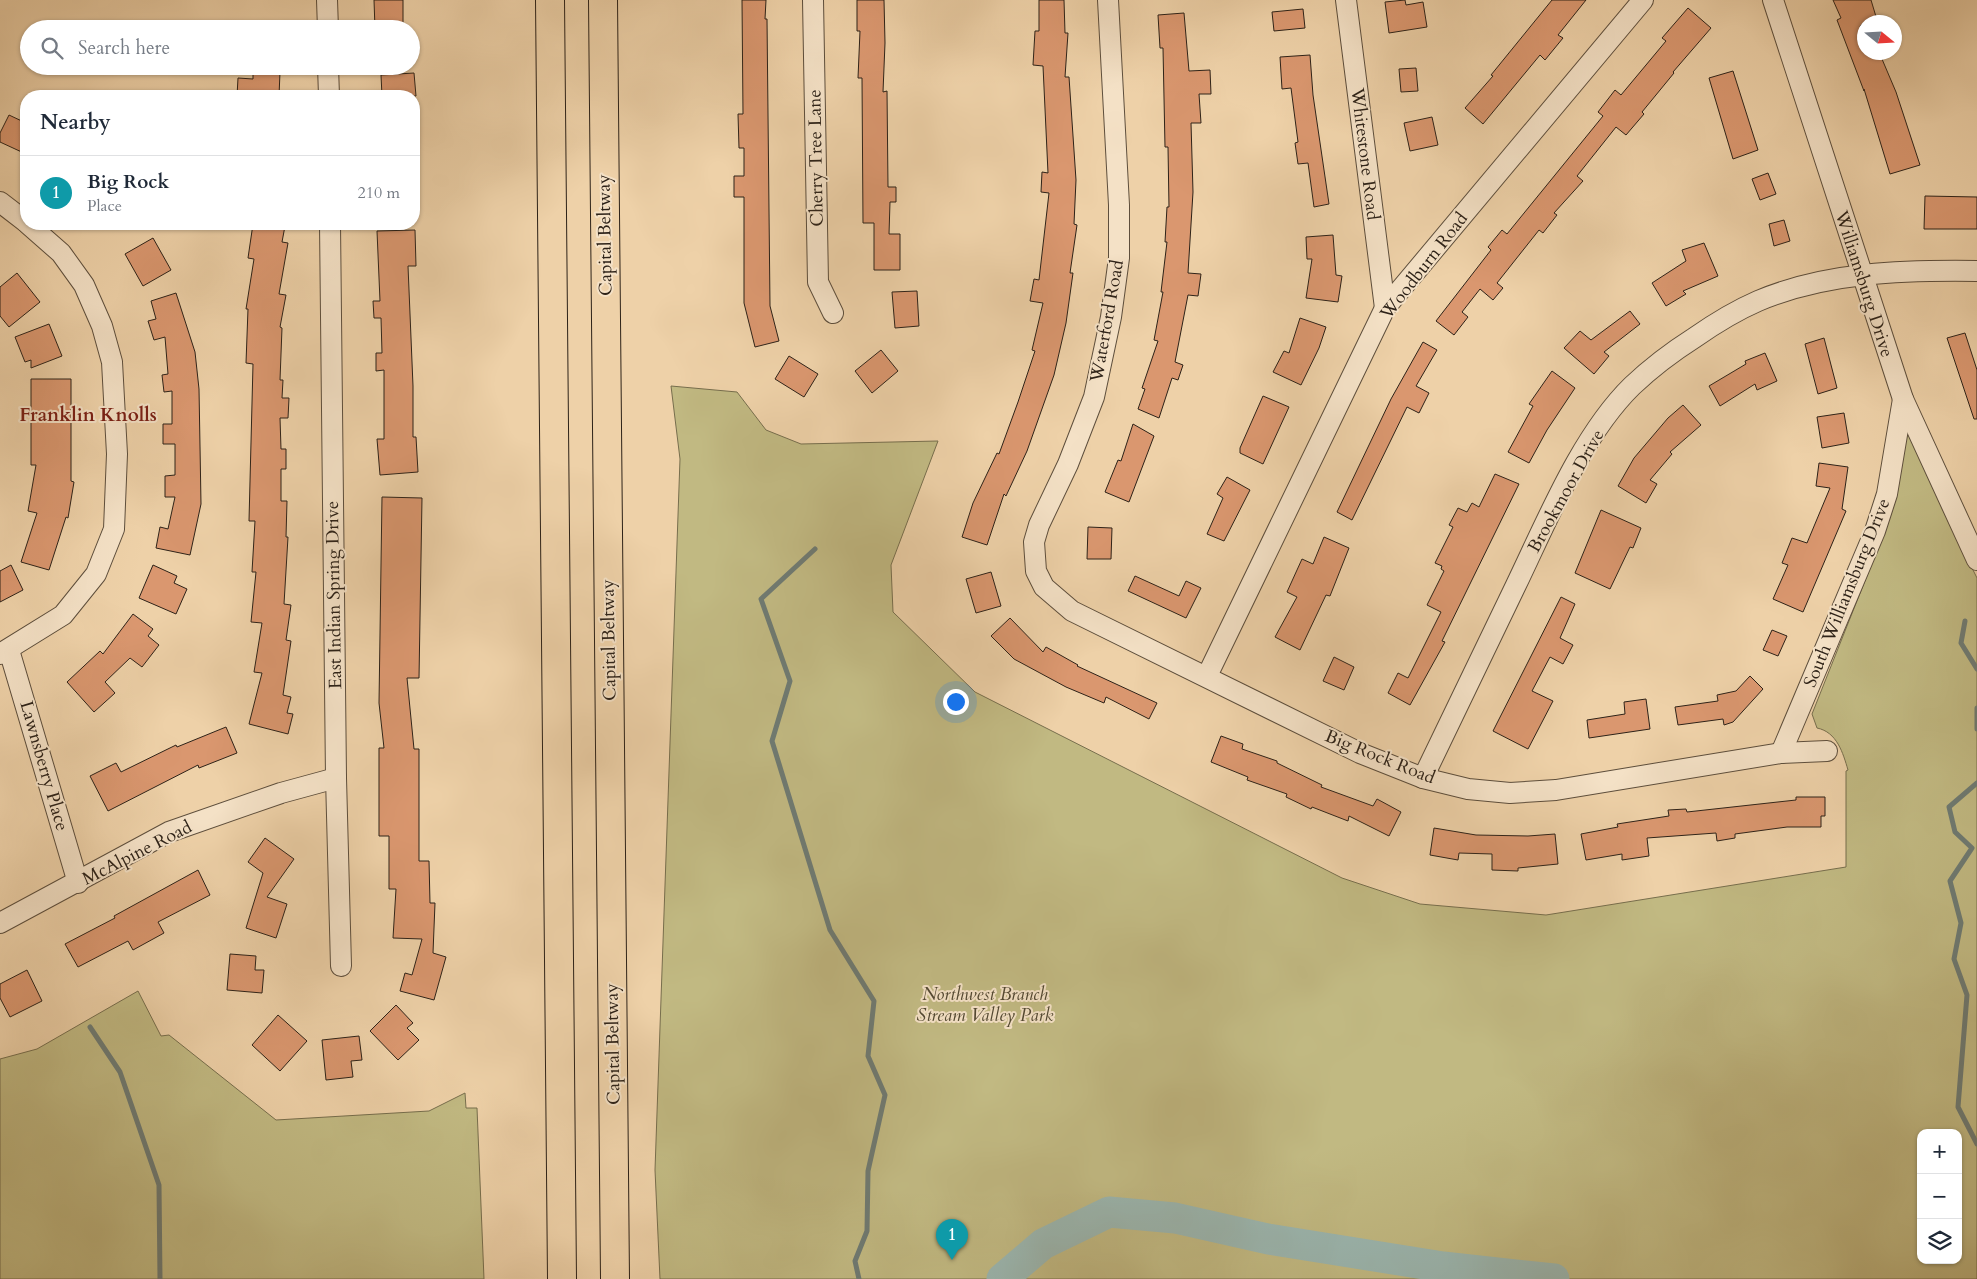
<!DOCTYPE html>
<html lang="en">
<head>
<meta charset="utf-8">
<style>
  body { margin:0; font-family:Cardo,serif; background:#f2f2f3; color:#1f2937 }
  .controls { position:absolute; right:15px; bottom:15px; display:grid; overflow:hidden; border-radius:10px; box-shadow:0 1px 4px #0004 }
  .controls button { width:45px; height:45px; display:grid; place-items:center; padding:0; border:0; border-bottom:1px solid #e0e1e3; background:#fff; color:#1f2937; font:25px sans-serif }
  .compass { position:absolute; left:1857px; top:15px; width:45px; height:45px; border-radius:50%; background:#fff; box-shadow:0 1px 4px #0004; rotate:108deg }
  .you { position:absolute; left:955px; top:701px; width:18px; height:18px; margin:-12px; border:4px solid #fff; border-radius:50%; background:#1a73e8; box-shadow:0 0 0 8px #1a73e833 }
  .badge { display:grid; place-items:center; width:32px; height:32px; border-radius:50%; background:#8f2418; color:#fff; font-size:16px; font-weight:700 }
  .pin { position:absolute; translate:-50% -41px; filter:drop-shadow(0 1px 2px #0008) }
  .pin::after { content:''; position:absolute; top:26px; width:18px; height:15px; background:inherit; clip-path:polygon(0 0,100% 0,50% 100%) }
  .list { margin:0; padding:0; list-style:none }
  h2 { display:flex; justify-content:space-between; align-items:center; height:65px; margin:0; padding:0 20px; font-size:21px }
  h2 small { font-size:16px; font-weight:400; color:#747a83 }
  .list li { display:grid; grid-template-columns:32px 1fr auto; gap:15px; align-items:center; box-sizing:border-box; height:75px; padding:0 20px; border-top:1px solid #e0e1e3 }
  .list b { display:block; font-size:19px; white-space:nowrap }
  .list p { margin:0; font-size:16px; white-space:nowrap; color:#747a83 }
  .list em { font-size:16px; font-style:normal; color:#747a83 }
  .icon { flex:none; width:28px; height:28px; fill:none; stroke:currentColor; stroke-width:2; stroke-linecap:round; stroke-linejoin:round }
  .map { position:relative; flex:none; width:1977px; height:1279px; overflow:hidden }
  .search { position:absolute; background:#fff; box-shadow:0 1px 4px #0004; left:20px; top:20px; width:400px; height:55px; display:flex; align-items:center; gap:12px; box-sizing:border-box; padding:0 18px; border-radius:28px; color:#747a83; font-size:19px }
  .panel { position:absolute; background:#fff; box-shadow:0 1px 4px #0004; left:20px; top:90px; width:400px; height:140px; border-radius:20px }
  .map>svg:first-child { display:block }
  .green { fill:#c1b982; stroke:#776e4d; fill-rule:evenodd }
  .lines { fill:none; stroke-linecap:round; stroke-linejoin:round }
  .stream { stroke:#6f7b73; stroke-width:5 }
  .river { stroke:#9bb6af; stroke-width:31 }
  .building { fill:#da976f; stroke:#2d2218 }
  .street-casing { stroke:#5d4e3c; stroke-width:22 }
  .highway-casing { stroke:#2d2218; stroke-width:30 }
  .street { stroke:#f4e1c6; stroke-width:20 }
  .highway { stroke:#eed1a8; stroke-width:28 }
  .labels { text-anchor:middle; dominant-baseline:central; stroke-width:4; stroke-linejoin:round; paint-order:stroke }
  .street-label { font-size:18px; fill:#2d2218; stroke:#f4e1c6 }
  .park-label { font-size:18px; font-style:italic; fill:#524832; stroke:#f4e1c6 }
  .neighbourhood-label { font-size:19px; font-weight:bold; fill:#7a1f14; stroke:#f4e1c6 }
</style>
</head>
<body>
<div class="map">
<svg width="1977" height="1279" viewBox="0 0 1977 1279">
  <rect width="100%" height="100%" fill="#eed1a8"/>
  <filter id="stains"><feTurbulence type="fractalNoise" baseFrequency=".004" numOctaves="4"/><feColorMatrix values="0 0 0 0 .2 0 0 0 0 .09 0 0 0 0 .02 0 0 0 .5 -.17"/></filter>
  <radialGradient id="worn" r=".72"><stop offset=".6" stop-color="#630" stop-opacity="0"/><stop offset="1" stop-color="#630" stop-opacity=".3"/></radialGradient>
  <!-- green -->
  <g class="green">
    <path d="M671 386 737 392 766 430 801 444 938 441 891 565 893 612 975 692 1342 878 1420 904 1546 915 1846 867V771L1848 770C1843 753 1837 732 1817 728L1812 714 1880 543 1886 440 1916 432 1960 544 1977 578V1279H660L655 1170 680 459ZM1921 1133H1958V1260H1921Z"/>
    <polygon points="138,991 161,1036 169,1035 276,1120 429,1111 465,1093 466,1108 477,1108 484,1279 0,1279 0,1059 37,1049"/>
  </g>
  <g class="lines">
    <!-- stream -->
    <g class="stream">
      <polyline points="815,549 761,599 790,681 772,741 830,930 874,1001 868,1056 885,1095 868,1171 867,1231 855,1261 859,1279"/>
      <polyline points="1965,621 1961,643 1977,669"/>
      <polyline points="1977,708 1977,729"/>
      <polyline points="1977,783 1949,807 1955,832 1972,848 1950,881 1961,923 1954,959 1967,995 1958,1107 1977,1144"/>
      <polyline points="90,1027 120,1072 159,1185 160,1279"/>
    </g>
    <!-- river -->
    <polyline class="river" points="1002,1279 1043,1244 1109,1212 1175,1218 1268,1239 1443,1267 1554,1279"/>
  </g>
  <!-- building -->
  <g class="building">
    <polygon points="374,0 403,0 403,29 375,29"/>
    <polygon points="742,0 766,0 765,19 767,19 770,306 779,341 755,347 744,303 744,197 734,197 734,176 744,176 744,148 739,148 738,114 743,114"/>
    <polygon points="857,0 884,0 885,43 883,92 887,91 888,187 896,187 896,202 890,202 889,234 900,234 900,270 874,270 874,223 863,223 862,78 858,78 860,31 857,31"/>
    <polygon points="1039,0 1064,0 1065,33 1068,33 1065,77 1069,77 1076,180 1074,224 1077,225 1070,273 1073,273 1066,323 1054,375 1027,451 1006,496 1004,494 987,545 962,537 973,503 997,453 999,454 1018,402 1035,351 1032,350 1043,303 1030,301 1034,279 1039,280 1049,193 1041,192 1042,172 1048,173 1043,66 1033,65 1035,31 1039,31"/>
    <polygon points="1405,0 1406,5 1423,2 1427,27 1389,33 1385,2"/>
    <polygon points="1552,0 1586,0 1558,35 1563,38 1545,60 1540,55 1483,124 1465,108 1493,76 1491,75"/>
    <polygon points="1833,0 1871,0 1877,20 1864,22 1860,26 1864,39 1864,52 1879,52 1896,92 1920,165 1890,174 1864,89 1864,91 1837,20 1841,18"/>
    <polygon points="1688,8 1711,28 1673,72 1674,73 1642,112 1644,114 1626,135 1616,127 1577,176 1583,181 1554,213 1557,215 1543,233 1539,230 1497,283 1503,288 1493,300 1480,289 1462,312 1468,317 1454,335 1436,321 1491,250 1488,247 1502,230 1507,234 1603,116 1598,112 1615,90 1621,95 1666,41 1662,38"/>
    <polygon points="1303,9 1305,28 1274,31 1272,12"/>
    <polygon points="1184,13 1189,71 1210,70 1211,94 1199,94 1201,123 1191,123 1193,192 1188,273 1201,274 1198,296 1188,295 1175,362 1183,365 1178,380 1172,378 1159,418 1138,409 1145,389 1142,388 1158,341 1154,340 1163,292 1161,292 1167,242 1165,242 1167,207 1169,207 1168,147 1165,147 1163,48 1160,48 1158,15"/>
    <polygon points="1310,55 1313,95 1329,204 1314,207 1308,163 1298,164 1295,143 1298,142 1291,88 1282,89 1280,57"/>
    <polygon points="1416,68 1418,91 1401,92 1399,69"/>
    <polygon points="253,70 280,72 279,96 237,96 238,78 253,79"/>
    <polygon points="1733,71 1758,150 1733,159 1709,78"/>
    <polygon points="414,73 416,96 382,96 381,75"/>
    <polygon points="9,115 26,123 26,154 0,142 0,133"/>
    <polygon points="1432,117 1438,145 1410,151 1404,123"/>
    <polygon points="1768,173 1776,194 1760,200 1752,179"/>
    <polygon points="1925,196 1977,197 1977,229 1924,229"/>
    <polygon points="1784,220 1790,241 1774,246 1769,224"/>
    <polygon points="253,224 285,226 282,242 288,243 279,294 286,295 280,327 282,328 280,380 283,380 282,398 289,398 288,418 280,418 281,449 286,449 286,469 281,469 281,501 287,501 286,537 288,537 284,604 291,605 286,640 291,641 283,695 291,697 287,713 293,714 288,734 249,724 262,673 254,672 262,623 251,622 256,572 252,572 255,521 249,521 253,364 246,363 248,309 246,309 254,259 248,258"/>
    <polygon points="415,230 416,266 408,266 413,386 413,437 416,437 418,472 380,475 377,439 384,439 384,370 376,371 376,353 382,353 381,318 374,318 373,301 380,301 377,231"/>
    <polygon points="1333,235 1336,275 1342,276 1338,302 1306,298 1312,259 1307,259 1306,237"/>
    <polygon points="153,238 171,270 143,286 125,254"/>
    <polygon points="1704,243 1718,276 1683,291 1686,294 1666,306 1652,283 1686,261 1682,250"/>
    <polygon points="17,273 40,302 9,327 0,316 0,287"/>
    <polygon points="917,291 919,326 895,328 892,292"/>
    <polygon points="176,293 195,352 199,389 201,504 190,555 156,548 160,527 168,529 175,497 165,497 165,476 175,475 175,444 163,444 163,424 172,424 172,391 164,392 162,375 168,374 165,337 154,340 148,321 156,319 151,301"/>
    <polygon points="1630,311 1640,324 1604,352 1609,356 1594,374 1564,348 1580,331 1591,340"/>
    <polygon points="1300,318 1326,327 1319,348 1301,385 1273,372 1284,351 1289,353"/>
    <polygon points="49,324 62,356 31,368 31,360 25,362 15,337"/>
    <polygon points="1965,333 1977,370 1977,419 1974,419 1947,338"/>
    <polygon points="1824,338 1837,388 1818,394 1805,344"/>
    <polygon points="1423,342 1437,350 1416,386 1429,393 1419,413 1407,407 1352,520 1337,512 1391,399"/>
    <polygon points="881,350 898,371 872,393 855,371"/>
    <polygon points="1765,353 1777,381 1757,390 1755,384 1720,406 1709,386 1746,364 1745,361"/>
    <polygon points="789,356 818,374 804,397 775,379"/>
    <polygon points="1552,371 1575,388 1547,430 1529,463 1508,452 1533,406 1529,404"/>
    <polygon points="31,379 71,379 71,481 74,482 68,518 66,517 49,570 21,562 37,513 28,511 36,465 31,465"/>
    <polygon points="1263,396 1289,407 1263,464 1240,453 1240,448"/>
    <polygon points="1683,405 1701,425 1670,452 1672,454 1650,480 1657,484 1646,503 1618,486 1634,458 1668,418"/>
    <polygon points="1844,413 1849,443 1822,448 1817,417"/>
    <polygon points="1133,424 1154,436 1129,502 1105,492 1118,460 1121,461"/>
    <polygon points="1819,463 1848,467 1842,509 1846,511 1803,612 1773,599 1788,565 1782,563 1792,538 1807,543 1830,488 1816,486"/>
    <polygon points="1495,474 1519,484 1442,641 1445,642 1410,705 1388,693 1398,673 1408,678 1441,612 1427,605 1444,571 1441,569 1442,566 1435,563 1453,527 1449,525 1458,508 1467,512 1472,503 1479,507"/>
    <polygon points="1227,477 1250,490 1224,541 1207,534 1223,498 1217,494"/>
    <polygon points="382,497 422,498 419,678 407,678 414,749 419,749 419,861 429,861 430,903 435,903 433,953 446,957 434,1000 400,991 405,973 412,975 422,939 393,938 396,889 389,889 389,836 379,836 379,748 384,748 379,703"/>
    <polygon points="1601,510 1641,528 1633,548 1630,547 1610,589 1575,573"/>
    <polygon points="1088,527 1112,528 1111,559 1087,559"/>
    <polygon points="1324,537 1349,548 1330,596 1326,595 1300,650 1275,637 1297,597 1287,592 1302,559 1313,564"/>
    <polygon points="11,565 23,590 0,602 0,571"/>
    <polygon points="153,565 177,576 174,583 187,589 176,614 139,598"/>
    <polygon points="991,572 1001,606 976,613 966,579"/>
    <polygon points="1135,576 1179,596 1186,581 1201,588 1186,618 1128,591"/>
    <polygon points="1561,597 1575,604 1560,638 1573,645 1563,664 1550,657 1532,691 1553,701 1528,749 1493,731"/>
    <polygon points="133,614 153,629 148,636 159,645 142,667 130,658 105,682 115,693 94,712 67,682 100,651 103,654"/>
    <polygon points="1010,618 1043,652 1046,647 1078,665 1077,666 1157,703 1149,719 1106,697 1104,703 1066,687 1014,659 991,636"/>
    <polygon points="1772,630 1787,636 1778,656 1763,650"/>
    <polygon points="1334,657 1354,667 1344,690 1323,681"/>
    <polygon points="1750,676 1763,689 1733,722 1724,725 1723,719 1678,725 1675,707 1718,701 1717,695 1736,691"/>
    <polygon points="1646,699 1650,729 1589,738 1587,720 1625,714 1624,702"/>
    <polygon points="226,727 237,753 199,768 198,765 108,811 90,776 116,763 121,772 176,745 177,747"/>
    <polygon points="1221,736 1243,744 1242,749 1277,761 1277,763 1322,785 1321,787 1373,806 1377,799 1401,812 1389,836 1349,816 1348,821 1312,807 1311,809 1286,797 1287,794 1247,780 1248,777 1211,762"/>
    <polygon points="1796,797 1825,797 1825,816 1821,816 1821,827 1787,827 1735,834 1735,838 1717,841 1716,833 1647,838 1649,856 1622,860 1622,854 1586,860 1581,834 1618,827 1617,824 1669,816 1668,810 1686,809 1687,812 1796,800"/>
    <polygon points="1434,828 1476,835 1528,836 1555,834 1558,864 1518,868 1518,871 1492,870 1492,854 1459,853 1458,860 1430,855"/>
    <polygon points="265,838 294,859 267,897 287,904 276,938 246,928 263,873 248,862"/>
    <polygon points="198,870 210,895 158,922 164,933 133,950 128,941 78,967 65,944 115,918 114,916"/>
    <polygon points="230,954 256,956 255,970 264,970 262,993 227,990"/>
    <polygon points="27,970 42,1001 10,1017 0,998 0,984"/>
    <polygon points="396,1005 413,1023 407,1028 419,1040 398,1060 370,1031"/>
    <polygon points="278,1015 307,1041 280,1071 252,1045"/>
    <polygon points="359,1036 362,1060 351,1061 353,1077 326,1080 322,1040"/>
  </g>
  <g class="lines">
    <defs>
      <g id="street">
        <polyline points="327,0 328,29"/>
        <polyline points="813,0 818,282 833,313"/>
        <polyline points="1108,0 1119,205 1119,258 1111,317 1094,397 1068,464 1039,525 1034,542 1036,571 1044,587 1072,611 1360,753 1423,778 1468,789 1510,793 1556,790 1781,753 1827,751"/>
        <polyline points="1346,0 1385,308"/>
        <polyline points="1773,0 1903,399 1977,560"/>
        <polyline points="328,66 329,96"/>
        <polyline points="0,202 26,222"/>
        <polyline points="330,224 336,778 341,966"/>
        <polyline points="9,650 78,883"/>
        <polyline points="0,654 63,615 96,574 114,529 117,454 112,362 102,326 84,285 61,253 28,224"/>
        <polyline points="1207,676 1385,308 1643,0"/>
        <polyline points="1781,753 1875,531 1887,494 1903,399"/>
        <path d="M1423 778C1454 714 1485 649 1516 585 1547 521 1581 436 1632 386 1651 368 1672 352 1694 338 1714 324 1735 311 1758 301 1826 272 1904 270 1977 271"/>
        <polyline points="0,923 169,832 281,793 336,778"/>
      </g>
      <g id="highway">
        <polyline points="550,0 562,1279"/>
        <polyline points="603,0 615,1279"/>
      </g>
    </defs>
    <!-- street casing -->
    <use href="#street" class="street-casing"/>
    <!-- highway casing -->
    <use href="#highway" class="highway-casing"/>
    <!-- street -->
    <use href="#street" class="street"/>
    <!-- highway -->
    <use href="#highway" class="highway"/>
  </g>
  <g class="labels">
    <!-- street labels -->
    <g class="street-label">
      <text transform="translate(1365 154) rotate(83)">Whitestone Road</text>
      <text transform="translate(816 158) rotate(-91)">Cherry Tree Lane</text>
      <text transform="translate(605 235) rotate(-91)">Capital Beltway</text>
      <text transform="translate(1424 266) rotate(-52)">Woodburn Road</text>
      <text transform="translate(1864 284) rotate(72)">Williamsburg Drive</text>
      <text transform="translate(1107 321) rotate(-80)">Waterford Road</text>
      <text transform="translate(1566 491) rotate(-61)">Brookmoor Drive</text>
      <text transform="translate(1847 593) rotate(-68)">South Williamsburg Drive</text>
      <text transform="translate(334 595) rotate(-91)">East Indian Spring Drive</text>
      <text transform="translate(609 640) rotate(-91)">Capital Beltway</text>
      <text transform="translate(1380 757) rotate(22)">Big Rock Road</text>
      <text transform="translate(44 766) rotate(74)">Lawnsberry Place</text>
      <text transform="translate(137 853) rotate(-27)">McAlpine Road</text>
      <text transform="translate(613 1044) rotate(-91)">Capital Beltway</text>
    </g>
    <!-- park labels -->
    <g class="park-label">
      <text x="985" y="994">Northwest Branch<tspan x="985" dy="21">Stream Valley Park</tspan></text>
    </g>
    <!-- neighbourhood labels -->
    <g class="neighbourhood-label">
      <text x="88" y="415">Franklin Knolls</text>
    </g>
  </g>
  <rect width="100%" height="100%" filter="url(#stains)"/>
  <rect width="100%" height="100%" fill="url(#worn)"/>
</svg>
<div class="controls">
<button>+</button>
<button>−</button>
<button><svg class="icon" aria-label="layers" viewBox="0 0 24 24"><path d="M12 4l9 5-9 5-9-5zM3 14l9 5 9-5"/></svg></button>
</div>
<svg class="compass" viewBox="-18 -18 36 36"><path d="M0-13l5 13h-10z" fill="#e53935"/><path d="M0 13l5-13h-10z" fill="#747a83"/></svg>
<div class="you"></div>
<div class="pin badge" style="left:952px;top:1260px;background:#0f9aa8">1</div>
<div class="search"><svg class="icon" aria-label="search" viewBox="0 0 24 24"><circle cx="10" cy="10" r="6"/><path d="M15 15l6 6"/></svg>Search here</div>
<section class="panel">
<h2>Nearby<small></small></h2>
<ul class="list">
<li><span class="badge" style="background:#0f9aa8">1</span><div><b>Big Rock</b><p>Place</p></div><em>210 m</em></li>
</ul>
</section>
</div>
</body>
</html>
